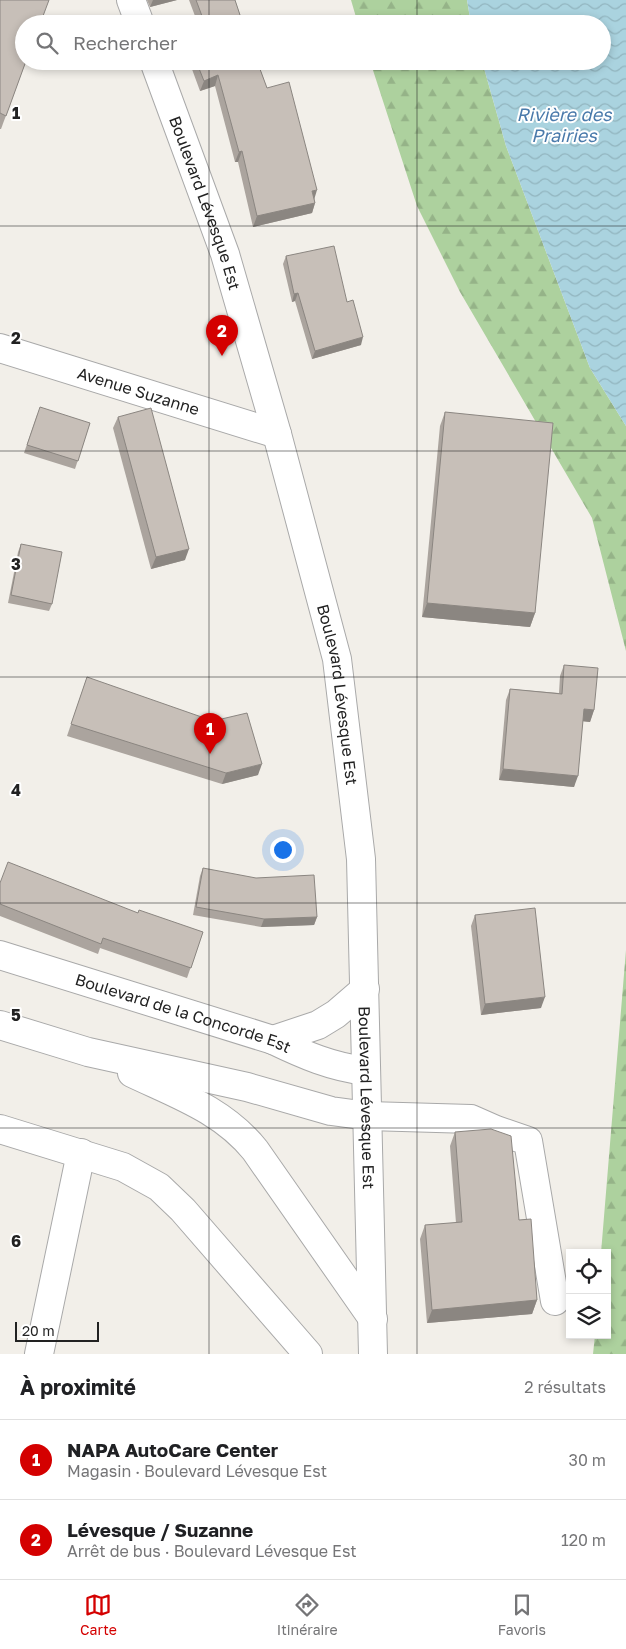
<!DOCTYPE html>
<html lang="fr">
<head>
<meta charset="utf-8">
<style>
  body { margin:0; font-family:"Golos Text",sans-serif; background:#f6f6f6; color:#202124 }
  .controls { position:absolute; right:15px; bottom:15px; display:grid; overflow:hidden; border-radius:0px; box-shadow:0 2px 8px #0003 }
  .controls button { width:45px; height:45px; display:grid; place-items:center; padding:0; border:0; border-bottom:1px solid #e0e0e0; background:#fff; color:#202124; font:25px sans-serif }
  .scale { position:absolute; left:15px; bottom:12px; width:84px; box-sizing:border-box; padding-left:5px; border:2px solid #222; border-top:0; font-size:14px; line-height:18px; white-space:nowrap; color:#222; -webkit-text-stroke:4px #fff; paint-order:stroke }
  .you { position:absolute; left:282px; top:849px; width:18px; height:18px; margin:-12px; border:4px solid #fff; border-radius:50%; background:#1a73e8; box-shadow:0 0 0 8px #1a73e833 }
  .badge { display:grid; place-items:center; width:32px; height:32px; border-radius:50%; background:#d40000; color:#fff; font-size:16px; font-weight:700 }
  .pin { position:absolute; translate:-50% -41px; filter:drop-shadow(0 1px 2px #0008) }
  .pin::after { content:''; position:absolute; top:26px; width:18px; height:15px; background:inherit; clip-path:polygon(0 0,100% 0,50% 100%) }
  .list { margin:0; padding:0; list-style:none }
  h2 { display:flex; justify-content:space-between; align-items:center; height:65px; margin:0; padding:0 20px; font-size:21px }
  h2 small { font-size:16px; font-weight:400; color:#757577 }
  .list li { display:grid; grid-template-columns:32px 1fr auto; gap:15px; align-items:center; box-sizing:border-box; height:80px; padding:0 20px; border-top:1px solid #e0e0e0 }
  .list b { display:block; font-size:19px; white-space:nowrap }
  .list p { margin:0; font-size:16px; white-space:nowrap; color:#757577 }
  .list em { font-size:16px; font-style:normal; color:#757577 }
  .icon { flex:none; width:28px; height:28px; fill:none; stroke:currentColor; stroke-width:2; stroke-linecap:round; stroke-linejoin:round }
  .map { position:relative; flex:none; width:626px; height:1354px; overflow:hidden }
  .search { position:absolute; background:#fff; box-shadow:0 2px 8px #0003; left:15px; right:15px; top:15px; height:55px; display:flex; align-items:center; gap:12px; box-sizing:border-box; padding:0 18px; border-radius:28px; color:#757577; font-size:19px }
  .sheet { height:225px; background:#fff }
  nav { display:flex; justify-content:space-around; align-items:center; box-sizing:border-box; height:70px; border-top:1px solid #e0e0e0; background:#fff; font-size:14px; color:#757577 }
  nav a { display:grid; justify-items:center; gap:2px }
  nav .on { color:#d40000 }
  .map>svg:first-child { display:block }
  .forest { fill:url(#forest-firs) }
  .water { fill:url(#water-waves) }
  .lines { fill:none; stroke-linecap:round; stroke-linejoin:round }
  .minor-casing { stroke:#a9a9a9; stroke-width:30 }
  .minor { stroke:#fff; stroke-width:28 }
  .wall { fill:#aba49e }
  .shaded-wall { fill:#8b8681 }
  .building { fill:#c7bfb8; stroke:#8b8681 }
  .grid { fill:none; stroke:#222; stroke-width:1; stroke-opacity:0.55 }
  .labels { text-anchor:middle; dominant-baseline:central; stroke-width:4; stroke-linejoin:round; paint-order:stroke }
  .street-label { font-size:16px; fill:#222; stroke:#fff }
  .water-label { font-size:18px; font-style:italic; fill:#4a7aab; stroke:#fff }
  .grid-label { font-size:16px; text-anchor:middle; font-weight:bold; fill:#222; stroke:#fff; stroke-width:4; stroke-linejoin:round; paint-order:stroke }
</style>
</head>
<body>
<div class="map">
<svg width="626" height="1354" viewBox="0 0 626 1354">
  <defs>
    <pattern id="forest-firs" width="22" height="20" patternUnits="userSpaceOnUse" patternTransform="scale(1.25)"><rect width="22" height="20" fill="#add19e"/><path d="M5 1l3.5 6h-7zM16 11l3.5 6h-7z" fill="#95b388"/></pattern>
    <pattern id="water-waves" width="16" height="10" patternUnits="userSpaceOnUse" patternTransform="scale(1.25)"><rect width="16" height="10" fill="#aad3df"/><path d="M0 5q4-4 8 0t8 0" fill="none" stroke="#92b5bf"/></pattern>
  </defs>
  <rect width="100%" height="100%" fill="#f2efe9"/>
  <!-- forest -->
  <g class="forest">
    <polygon points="351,0 467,0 471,24 358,24"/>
    <polygon points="370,61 482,61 506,146 590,368 626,426 626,651 592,518 460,292 417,206"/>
    <polygon points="626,950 626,1354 593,1354 595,1335 607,1335 607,1253 601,1253"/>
  </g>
  <!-- water -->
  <polygon class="water" points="467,0 626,0 626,426 590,368 506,146 482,61 602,61 602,24 471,24"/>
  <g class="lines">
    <defs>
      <g id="minor">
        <polyline points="131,0 140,24"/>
        <path id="s1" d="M154 61 225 254 277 434 337 659 361 859 373 1354"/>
        <path id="s2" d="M0 348 277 434"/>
        <path id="s3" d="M0 955 273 1040C304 1055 332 1067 366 1071"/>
        <polyline points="0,1025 88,1052 247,1087 331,1111 368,1116 471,1119 496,1130 528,1141 555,1301"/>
        <polyline points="273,1040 318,1025 336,1014 365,989"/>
        <path d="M132 1073C176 1094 223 1110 255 1150L373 1319"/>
        <polyline points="0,1129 123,1167 159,1187 183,1210 308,1354"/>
        <polyline points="39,1354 81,1153"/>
      </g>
    </defs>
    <!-- minor casing -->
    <use href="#minor" class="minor-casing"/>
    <!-- minor -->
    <use href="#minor" class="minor"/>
  </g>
  <!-- wall -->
  <g class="wall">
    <polygon points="0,0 26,61 1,129 0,129"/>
    <polygon points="147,0 177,0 150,7"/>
    <polygon points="189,0 235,0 243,24 198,24"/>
    <polygon points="189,61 257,61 267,88 314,198 315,203 312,213 253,227 238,162 235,162 215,86 200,91"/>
    <polygon points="286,256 347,302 361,345 312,359 295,301 292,302 283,264"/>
    <polygon points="445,412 535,613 530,627 422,617 440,426"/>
    <polygon points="37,415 90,423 75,469 24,453"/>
    <polygon points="118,417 185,560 151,569 113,428"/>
    <polygon points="21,544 52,604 49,611 8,603 18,552"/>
    <polygon points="564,665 594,710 590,722 583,721 574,787 499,780 506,700 510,689 559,693 560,676"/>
    <polygon points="87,677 258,775 222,784 67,736"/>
    <polygon points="203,868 317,917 314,925 261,927 193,915 200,876"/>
    <polygon points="0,883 138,913 203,932 187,978 100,948 98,954 0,916"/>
    <polygon points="475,915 541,1008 481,1015 471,926"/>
    <polygon points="455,1132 519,1220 537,1300 532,1314 427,1323 420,1239 425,1225 456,1223 450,1146"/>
  </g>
  <!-- shaded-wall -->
  <g class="shaded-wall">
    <polygon points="153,0 177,0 150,7"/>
    <polygon points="218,75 215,86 200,91 204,81"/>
    <polygon points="242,151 238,162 235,162 239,152"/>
    <polygon points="317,190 314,200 312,191"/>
    <polygon points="315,203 312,213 253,227 257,216"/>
    <polygon points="298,293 295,301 292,302 294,294"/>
    <polygon points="363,337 361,345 312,359 315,351"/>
    <polygon points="189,549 185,560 151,569 156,557"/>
    <polygon points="427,603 535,613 530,627 422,617"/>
    <polygon points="584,709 594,710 590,722 580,721"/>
    <polygon points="262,764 258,775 222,784 226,773"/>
    <polygon points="503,769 578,776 574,787 499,780"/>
    <polygon points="317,917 314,925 261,927 264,919"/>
    <polygon points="545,997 541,1008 481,1015 485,1004"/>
    <polygon points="537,1300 532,1314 427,1323 432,1310"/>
  </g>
  <!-- building -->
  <g class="building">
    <polygon points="0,0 49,0 40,24 24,24 24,61 26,61 6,116 0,113"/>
    <polygon points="196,0 235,0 243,24 205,24"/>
    <polygon points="196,61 257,61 267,88 289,82 317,190 312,191 315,203 257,216 242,151 239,152 218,75 204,81"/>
    <polygon points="334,246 347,302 353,300 363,337 315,351 298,293 294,294 286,256"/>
    <polygon points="40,407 90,423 78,461 27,445"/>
    <polygon points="151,408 189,549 156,557 118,417"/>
    <polygon points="445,412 553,423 535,613 427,603"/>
    <polygon points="21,544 62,552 52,604 11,595"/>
    <polygon points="564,665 598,668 594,710 584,709 578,776 503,769 510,689 562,694"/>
    <polygon points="87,677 213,721 247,713 262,764 226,773 71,724"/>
    <polygon points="8,862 138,913 139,910 203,932 191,968 103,938 101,944 0,904 0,883"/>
    <polygon points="203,868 256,878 314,875 317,917 264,919 196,907"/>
    <polygon points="535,908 545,997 485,1004 475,915"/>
    <polygon points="491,1129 511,1136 519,1220 531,1219 537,1300 432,1310 425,1225 462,1222 455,1132"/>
  </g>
  <!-- grid -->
  <path class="grid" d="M209 0V24M417 0V24M209 61V1354M417 61V1354M0 226H626M0 451H626M0 677H626M0 903H626M0 1128H626"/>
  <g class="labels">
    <!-- street labels -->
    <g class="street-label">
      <text stroke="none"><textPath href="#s1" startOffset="151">Boulevard Lévesque Est</textPath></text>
      <text stroke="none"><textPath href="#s2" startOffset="145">Avenue Suzanne</textPath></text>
      <text stroke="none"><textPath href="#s1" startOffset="661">Boulevard Lévesque Est</textPath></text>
      <text stroke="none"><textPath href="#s3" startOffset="192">Boulevard de la Concorde Est</textPath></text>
      <text stroke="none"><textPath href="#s1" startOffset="1066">Boulevard Lévesque Est</textPath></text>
    </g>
    <!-- water labels -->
    <g class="water-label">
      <text x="564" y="114">Rivière des<tspan x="564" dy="21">Prairies</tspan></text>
    </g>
  </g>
  <g class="grid-label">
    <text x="16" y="119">1</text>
    <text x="16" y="344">2</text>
    <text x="16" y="570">3</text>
    <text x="16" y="796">4</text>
    <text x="16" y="1021">5</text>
    <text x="16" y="1247">6</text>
  </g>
</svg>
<div class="controls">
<button><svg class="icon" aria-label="locate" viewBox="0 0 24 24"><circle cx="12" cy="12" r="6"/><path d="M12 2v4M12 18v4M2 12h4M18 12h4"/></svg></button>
<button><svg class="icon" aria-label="layers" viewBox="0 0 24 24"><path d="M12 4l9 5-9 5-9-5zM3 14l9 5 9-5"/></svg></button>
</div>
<div class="scale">20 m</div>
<div class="you"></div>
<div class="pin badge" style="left:210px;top:754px">1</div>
<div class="pin badge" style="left:222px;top:356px">2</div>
<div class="search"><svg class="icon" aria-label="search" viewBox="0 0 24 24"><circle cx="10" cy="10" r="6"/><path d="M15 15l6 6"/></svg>Rechercher</div>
</div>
<section class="sheet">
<h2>À proximité<small>2 résultats</small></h2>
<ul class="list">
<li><span class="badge">1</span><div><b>NAPA AutoCare Center</b><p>Magasin · Boulevard Lévesque Est</p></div><em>30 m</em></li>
<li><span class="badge">2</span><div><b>Lévesque / Suzanne</b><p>Arrêt de bus · Boulevard Lévesque Est</p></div><em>120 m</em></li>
</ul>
</section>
<nav>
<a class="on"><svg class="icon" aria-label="map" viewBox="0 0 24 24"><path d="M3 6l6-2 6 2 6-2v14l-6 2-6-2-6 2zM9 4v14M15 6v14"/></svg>Carte</a>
<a><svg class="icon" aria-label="directions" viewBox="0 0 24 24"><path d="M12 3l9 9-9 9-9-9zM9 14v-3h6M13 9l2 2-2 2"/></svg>Itinéraire</a>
<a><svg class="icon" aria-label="saved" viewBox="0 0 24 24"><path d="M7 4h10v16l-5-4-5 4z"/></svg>Favoris</a>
</nav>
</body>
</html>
